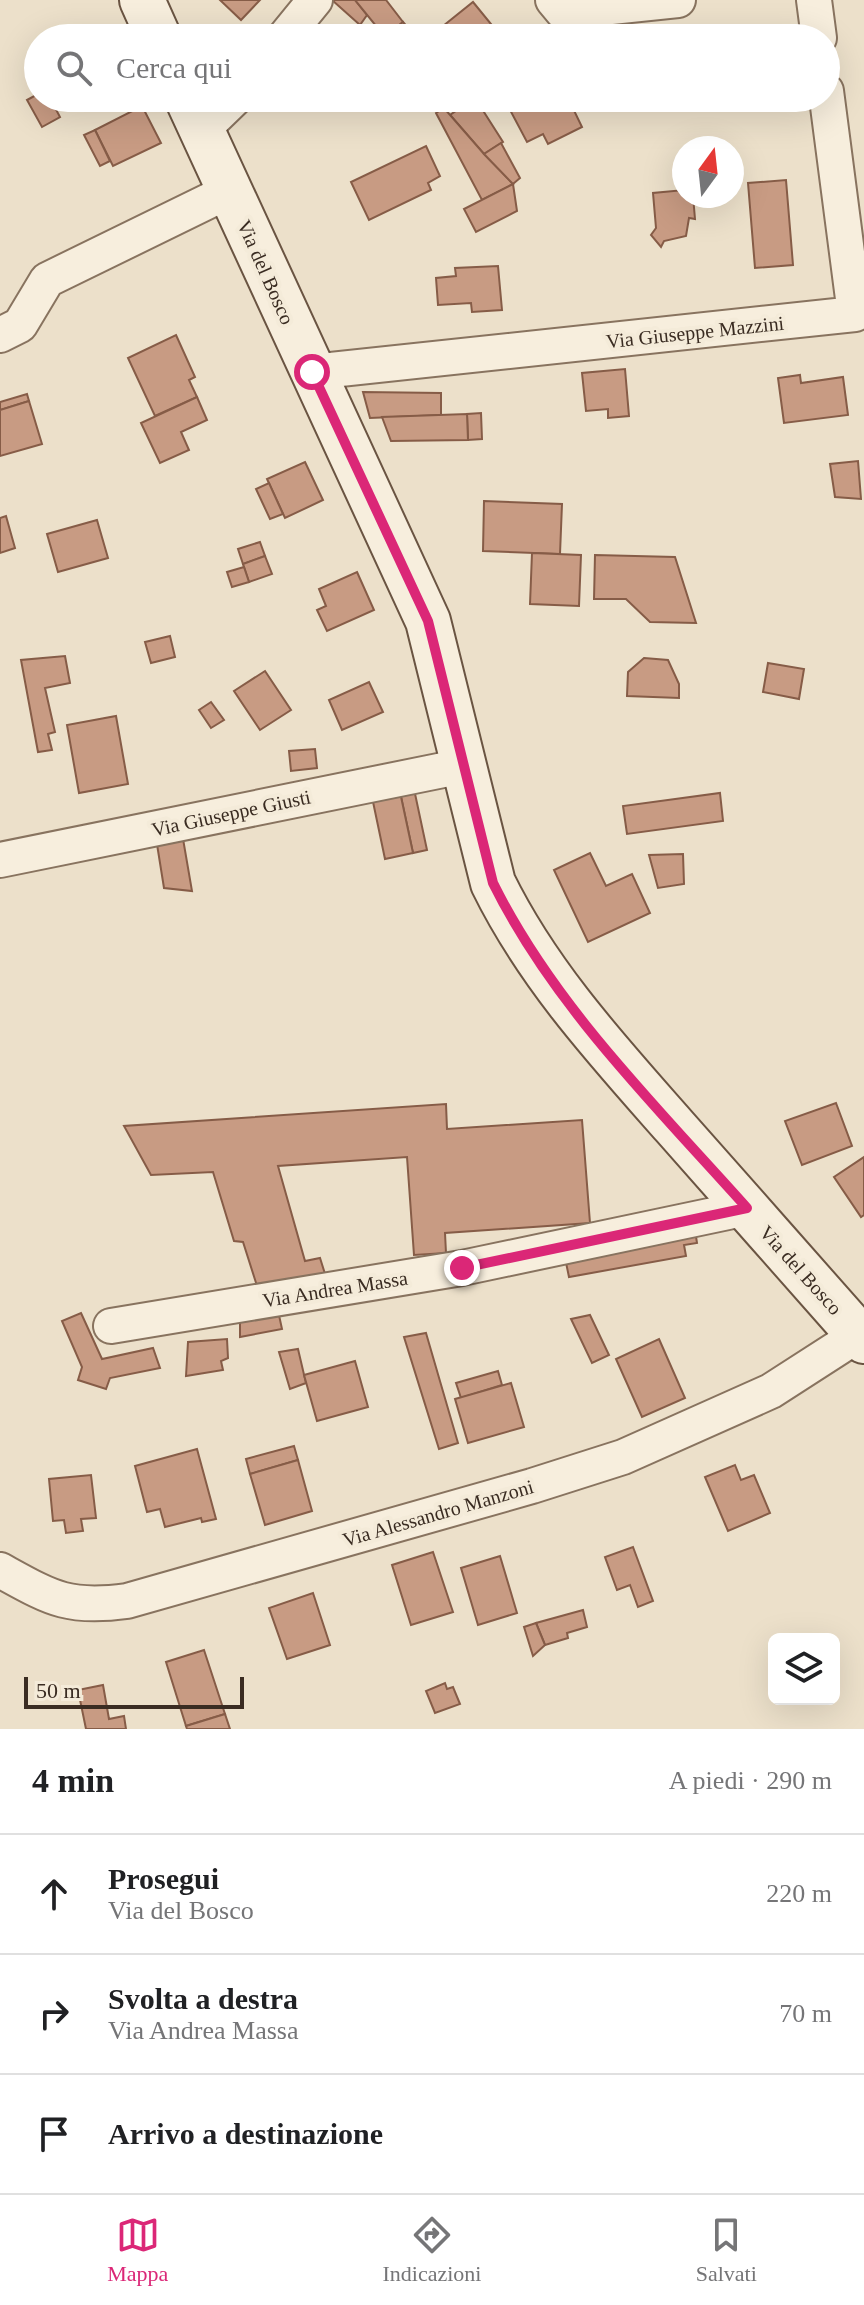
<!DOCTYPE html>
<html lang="it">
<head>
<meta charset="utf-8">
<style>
  body { margin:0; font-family:"Times New Roman",serif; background:#f2f2f2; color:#202124 }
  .controls { position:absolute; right:24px; bottom:24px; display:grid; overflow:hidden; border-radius:12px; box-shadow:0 8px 32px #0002 }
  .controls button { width:72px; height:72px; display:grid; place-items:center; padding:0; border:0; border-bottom:2px solid #e0e0e0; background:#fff; color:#202124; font:40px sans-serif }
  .compass { position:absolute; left:672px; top:136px; width:72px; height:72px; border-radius:50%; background:#fff; box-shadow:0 8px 32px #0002; rotate:15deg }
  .scale { position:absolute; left:24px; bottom:20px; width:220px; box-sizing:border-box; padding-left:8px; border:4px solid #3a2c22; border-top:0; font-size:22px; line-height:28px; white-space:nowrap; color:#3a2c22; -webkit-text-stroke:6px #f4ebd9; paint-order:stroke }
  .stop { position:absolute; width:24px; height:24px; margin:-18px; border:6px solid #db2777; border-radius:50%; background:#fff }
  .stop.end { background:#db2777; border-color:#fff; box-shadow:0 2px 8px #0008 }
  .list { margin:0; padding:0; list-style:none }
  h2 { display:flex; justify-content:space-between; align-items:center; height:104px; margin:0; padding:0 32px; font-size:34px }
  h2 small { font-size:26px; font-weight:400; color:#757577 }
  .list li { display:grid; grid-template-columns:52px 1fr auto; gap:24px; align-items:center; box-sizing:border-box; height:120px; padding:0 32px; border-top:2px solid #e0e0e0 }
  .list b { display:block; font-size:30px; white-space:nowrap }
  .list p { margin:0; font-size:26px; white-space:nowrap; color:#757577 }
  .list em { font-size:26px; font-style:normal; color:#757577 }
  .icon { flex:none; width:44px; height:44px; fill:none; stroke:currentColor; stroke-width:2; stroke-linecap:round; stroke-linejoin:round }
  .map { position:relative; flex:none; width:864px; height:1729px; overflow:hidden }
  .search { position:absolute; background:#fff; box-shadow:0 8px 32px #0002; left:24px; right:24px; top:24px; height:88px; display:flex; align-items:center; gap:20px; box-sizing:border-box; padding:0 28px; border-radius:44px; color:#757577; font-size:30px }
  .sheet { height:464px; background:#fff }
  nav { display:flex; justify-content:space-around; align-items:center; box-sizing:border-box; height:112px; border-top:2px solid #e0e0e0; background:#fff; font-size:22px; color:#757577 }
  nav a { display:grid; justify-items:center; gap:4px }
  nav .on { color:#db2777 }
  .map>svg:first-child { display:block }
  .building { fill:#c89b83; stroke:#865c47; stroke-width:2 }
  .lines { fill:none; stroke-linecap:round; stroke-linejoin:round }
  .minor-casing { stroke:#88735f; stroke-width:38 }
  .secondary-casing { stroke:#6a5442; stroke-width:48 }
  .minor { stroke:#f7eedd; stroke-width:34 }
  .secondary { stroke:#f7eedd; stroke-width:44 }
  .route { stroke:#db2777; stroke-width:10 }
  .labels { text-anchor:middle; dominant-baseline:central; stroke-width:8; stroke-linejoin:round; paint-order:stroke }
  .street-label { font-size:20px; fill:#3a2c22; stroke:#f4ebd9 }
</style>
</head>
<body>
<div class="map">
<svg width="864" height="1729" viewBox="0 0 864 1729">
  <rect width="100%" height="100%" fill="#ece0ca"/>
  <!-- building -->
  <g class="building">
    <polygon points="220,0 260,0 241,20"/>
    <polygon points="332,0 355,0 367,15 360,25"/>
    <polygon points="355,0 386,0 403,22 385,37"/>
    <polygon points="473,2 500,35 428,38"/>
    <polygon points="403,22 415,36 385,38 385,37"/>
    <polygon points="774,31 775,38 736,38 735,34"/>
    <polygon points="38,94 38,98 50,98 60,117 42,127 27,100"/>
    <polygon points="475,98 503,142 484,154 450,115"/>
    <polygon points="529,98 568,98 582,127 548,144 543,134 527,142 509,108"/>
    <polygon points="142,106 161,143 113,166 95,130"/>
    <polygon points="444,108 484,154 513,184 482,200 436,113"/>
    <polygon points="95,130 110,161 100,166 84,135"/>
    <polygon points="501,143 520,178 513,184 484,154"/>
    <polygon points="426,146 440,176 428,183 431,190 369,220 351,182"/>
    <polygon points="786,180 793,265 755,268 748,183"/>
    <polygon points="513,184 517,211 476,232 464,209"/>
    <polygon points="684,190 684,196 693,196 695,219 689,218 686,236 664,241 661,247 651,235 656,228 653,193"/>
    <polygon points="498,266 502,310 472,312 471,303 438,305 436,278 456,276 455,268"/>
    <polygon points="176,335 195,377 189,380 197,397 155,416 128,358"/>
    <polygon points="625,369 629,416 608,418 608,409 586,411 582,373"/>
    <polygon points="800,375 801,383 843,377 848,415 784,423 778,378"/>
    <polygon points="363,392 441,393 441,415 370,418"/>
    <polygon points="27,394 29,401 0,410 0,402"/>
    <polygon points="197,397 207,420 181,432 189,450 160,463 141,423"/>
    <polygon points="29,401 42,444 0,456 0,410"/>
    <polygon points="481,413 482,439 468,440 467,414"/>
    <polygon points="467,414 468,440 391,441 382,417"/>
    <polygon points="858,461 861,499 835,497 830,464"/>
    <polygon points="305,462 323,500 285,518 267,479"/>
    <polygon points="269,483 283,514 270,519 256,489"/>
    <polygon points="484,501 562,504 560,554 483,551"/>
    <polygon points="6,516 15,548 0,553 0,518"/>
    <polygon points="97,520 108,558 58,572 47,534"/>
    <polygon points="260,542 265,556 243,564 238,549"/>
    <polygon points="532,553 581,555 579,606 530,604"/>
    <polygon points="595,555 675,557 696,623 650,622 626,599 594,599"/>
    <polygon points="265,556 272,574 249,582 243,564"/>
    <polygon points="244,567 249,582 232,587 227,572"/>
    <polygon points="357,572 374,610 327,631 317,610 326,606 319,589"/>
    <polygon points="170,636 175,657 151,663 145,642"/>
    <polygon points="65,656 70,683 45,688 55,732 48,734 52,750 38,752 21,660"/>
    <polygon points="644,658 668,660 679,684 679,698 627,696 628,672"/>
    <polygon points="768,663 804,669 799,699 763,692"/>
    <polygon points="265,671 291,710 260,730 234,691"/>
    <polygon points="369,682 383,712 342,730 329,700"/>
    <polygon points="211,702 224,720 211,728 199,710"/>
    <polygon points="116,716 128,784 79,793 67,725"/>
    <polygon points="315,749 317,768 291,771 289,751"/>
    <polygon points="414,789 427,850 413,853 400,792"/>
    <polygon points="400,792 413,853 385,859 372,797"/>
    <polygon points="720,793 723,821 627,834 623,806"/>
    <polygon points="182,833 192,891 164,888 156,838"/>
    <polygon points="590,853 606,886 632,874 650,913 588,942 554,870"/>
    <polygon points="683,854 684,884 658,888 649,855"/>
    <polygon points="836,1103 852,1146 802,1165 785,1121"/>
    <polygon points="446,1104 447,1129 582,1120 590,1223 445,1233 446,1253 414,1255 407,1157 278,1166 305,1261 320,1258 326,1277 258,1289 243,1242 234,1241 213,1172 151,1175 124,1126"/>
    <polygon points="864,1157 864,1215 861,1217 834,1177"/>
    <polygon points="695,1230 697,1243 684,1245 686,1256 569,1277 564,1253"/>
    <polygon points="277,1306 282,1329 240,1337 240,1312"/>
    <polygon points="81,1313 102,1359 153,1348 160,1368 110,1378 106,1389 78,1380 82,1367 62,1321"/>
    <polygon points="590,1315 609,1355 592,1363 571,1319"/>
    <polygon points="426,1333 458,1443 439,1449 404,1337"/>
    <polygon points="227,1339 228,1358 221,1361 223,1370 186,1376 188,1342"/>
    <polygon points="659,1339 685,1398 642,1417 616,1359"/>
    <polygon points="298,1349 306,1383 290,1389 279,1352"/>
    <polygon points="355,1361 368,1407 317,1421 304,1375"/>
    <polygon points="498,1371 502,1385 461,1398 456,1383"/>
    <polygon points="511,1383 524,1427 468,1443 455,1399"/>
    <polygon points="294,1446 298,1460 250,1474 246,1459"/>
    <polygon points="197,1449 216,1519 202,1522 201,1518 165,1527 160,1509 147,1512 135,1466"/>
    <polygon points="298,1460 312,1511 265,1525 250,1474"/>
    <polygon points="735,1465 741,1480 754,1475 770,1513 728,1531 705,1477"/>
    <polygon points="91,1475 96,1518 81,1519 83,1531 66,1533 64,1520 53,1521 49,1479"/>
    <polygon points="633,1547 653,1601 638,1607 630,1585 617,1590 605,1557"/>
    <polygon points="433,1552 453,1612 411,1625 392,1565"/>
    <polygon points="500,1556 517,1613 478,1625 461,1568"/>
    <polygon points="313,1593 330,1645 287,1659 269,1608"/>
    <polygon points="583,1610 587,1627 567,1633 568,1638 545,1645 536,1623"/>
    <polygon points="536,1623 545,1645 533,1656 524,1627"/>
    <polygon points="204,1650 225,1714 186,1726 166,1662"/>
    <polygon points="445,1683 447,1689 453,1687 460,1704 435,1713 426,1691"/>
    <polygon points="103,1685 109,1719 124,1716 126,1729 86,1729 78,1690"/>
    <polygon points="225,1714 230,1729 187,1729 186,1726"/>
  </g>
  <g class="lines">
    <defs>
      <g id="minor">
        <polyline points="553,0 563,12 678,0"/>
        <polyline points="814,0 819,38"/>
        <polyline points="284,38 315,0"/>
        <polyline points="202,130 235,98"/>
        <polyline points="0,335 20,325 47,280 229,191"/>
        <polyline points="312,372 855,314 826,91"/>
        <polyline points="0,860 463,766"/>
        <polyline points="111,1326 462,1268 747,1208"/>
        <path d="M0 1570C51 1598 67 1609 127 1601L532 1486 623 1457 771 1391 858 1335"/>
      </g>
      <g id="secondary">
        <polyline points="142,0 159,38"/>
        <path d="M187 98 428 621 493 883C538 975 607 1050 674 1126 737 1198 801 1269 864 1341"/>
      </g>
    </defs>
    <!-- minor casing -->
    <use href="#minor" class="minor-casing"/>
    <!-- secondary casing -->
    <use href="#secondary" class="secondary-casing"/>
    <!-- minor -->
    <use href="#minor" class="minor"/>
    <!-- secondary -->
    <use href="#secondary" class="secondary"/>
  </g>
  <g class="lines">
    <!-- route -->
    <path class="route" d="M312 372 428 621 493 883C554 1006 656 1106 747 1208L462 1268"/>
  </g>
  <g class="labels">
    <!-- street labels -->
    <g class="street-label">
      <text transform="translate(266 272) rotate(66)">Via del Bosco</text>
      <text transform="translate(695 332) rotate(-6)">Via Giuseppe Mazzini</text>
      <text transform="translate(231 813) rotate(-12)">Via Giuseppe Giusti</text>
      <text transform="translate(801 1270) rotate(48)">Via del Bosco</text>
      <text transform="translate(335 1289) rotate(-9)">Via Andrea Massa</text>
      <text transform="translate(438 1513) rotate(-16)">Via Alessandro Manzoni</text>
    </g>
  </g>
</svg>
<div class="controls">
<button><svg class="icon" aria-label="layers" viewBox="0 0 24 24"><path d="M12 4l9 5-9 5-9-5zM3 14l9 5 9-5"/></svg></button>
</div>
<svg class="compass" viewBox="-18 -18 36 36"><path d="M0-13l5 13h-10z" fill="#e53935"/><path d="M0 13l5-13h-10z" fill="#757577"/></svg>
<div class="scale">50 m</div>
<div class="stop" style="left:312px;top:372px"></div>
<div class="stop end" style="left:462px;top:1268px"></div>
<div class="search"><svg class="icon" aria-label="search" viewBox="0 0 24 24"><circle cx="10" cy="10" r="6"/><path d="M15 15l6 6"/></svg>Cerca qui</div>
</div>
<section class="sheet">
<h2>4 min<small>A piedi · 290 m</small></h2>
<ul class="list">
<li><svg class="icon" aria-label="ahead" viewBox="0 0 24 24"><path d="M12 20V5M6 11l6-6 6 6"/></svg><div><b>Prosegui</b><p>Via del Bosco</p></div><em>220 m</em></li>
<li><svg class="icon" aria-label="right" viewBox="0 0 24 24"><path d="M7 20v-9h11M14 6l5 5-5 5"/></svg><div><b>Svolta a destra</b><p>Via Andrea Massa</p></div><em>70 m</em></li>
<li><svg class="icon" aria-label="arrive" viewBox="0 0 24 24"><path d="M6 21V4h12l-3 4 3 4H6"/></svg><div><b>Arrivo a destinazione</b></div></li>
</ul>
</section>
<nav>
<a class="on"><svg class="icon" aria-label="map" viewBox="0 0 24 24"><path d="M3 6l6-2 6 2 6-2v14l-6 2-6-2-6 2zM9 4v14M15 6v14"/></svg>Mappa</a>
<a><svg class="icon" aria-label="directions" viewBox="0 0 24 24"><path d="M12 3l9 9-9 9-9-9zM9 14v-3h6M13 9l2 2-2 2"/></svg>Indicazioni</a>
<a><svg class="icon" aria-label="saved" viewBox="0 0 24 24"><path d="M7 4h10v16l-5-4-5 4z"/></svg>Salvati</a>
</nav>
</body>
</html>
